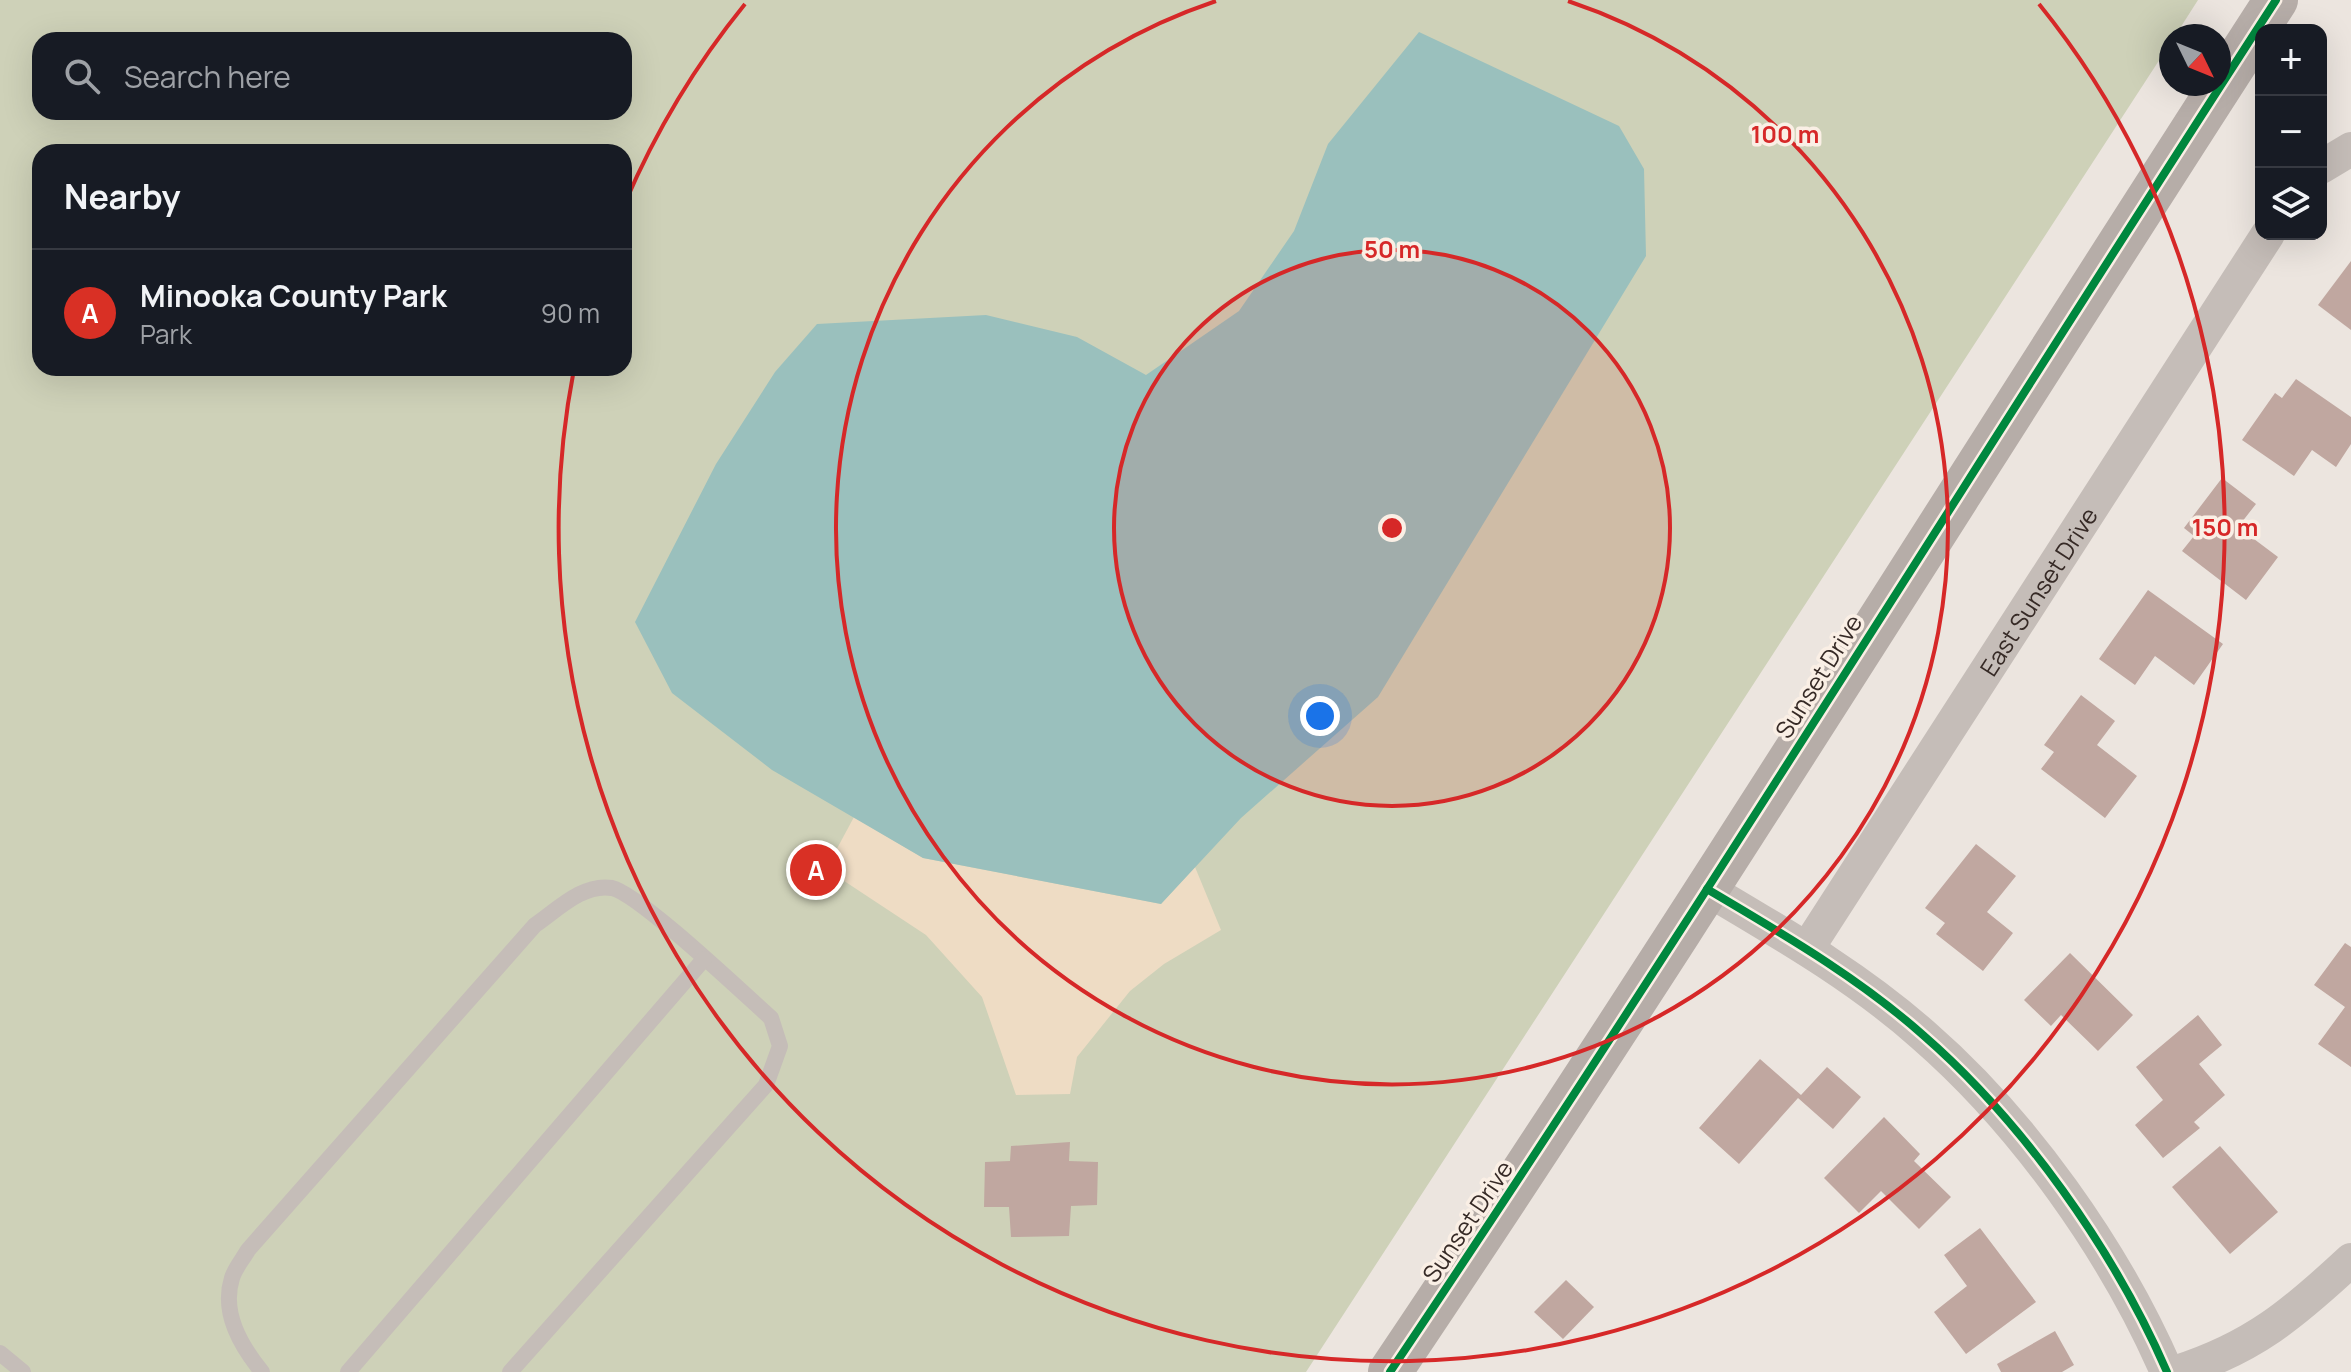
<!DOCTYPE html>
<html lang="en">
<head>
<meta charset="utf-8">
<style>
  body { margin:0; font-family:Manrope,sans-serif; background:#242831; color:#f1f3f6 }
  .controls { position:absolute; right:24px; top:24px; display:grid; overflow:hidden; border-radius:16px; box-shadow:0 8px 32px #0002 }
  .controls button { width:72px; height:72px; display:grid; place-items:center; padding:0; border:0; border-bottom:2px solid #363941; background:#171b24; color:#f1f3f6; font:40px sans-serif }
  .compass { position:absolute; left:2159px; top:24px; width:72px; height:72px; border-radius:50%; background:#171b24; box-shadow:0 8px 32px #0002; rotate:133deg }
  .you { position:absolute; left:1320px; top:716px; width:28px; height:28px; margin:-20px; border:6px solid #fff; border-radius:50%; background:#1a73e8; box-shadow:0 0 0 12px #1a73e833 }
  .badge { display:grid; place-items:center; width:52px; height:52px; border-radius:50%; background:#d93025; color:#fff; font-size:26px; font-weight:700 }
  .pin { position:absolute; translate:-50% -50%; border:4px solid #fff; box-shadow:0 2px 8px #0006 }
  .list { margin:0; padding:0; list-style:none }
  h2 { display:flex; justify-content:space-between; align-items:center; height:104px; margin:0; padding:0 32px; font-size:34px }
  h2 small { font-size:26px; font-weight:400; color:#9ea1a6 }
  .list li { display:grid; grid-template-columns:52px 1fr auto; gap:24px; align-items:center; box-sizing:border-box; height:128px; padding:0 32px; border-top:2px solid #363941 }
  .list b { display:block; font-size:30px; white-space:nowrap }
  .list p { margin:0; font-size:26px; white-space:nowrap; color:#9ea1a6 }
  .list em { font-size:26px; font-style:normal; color:#9ea1a6 }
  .icon { flex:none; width:44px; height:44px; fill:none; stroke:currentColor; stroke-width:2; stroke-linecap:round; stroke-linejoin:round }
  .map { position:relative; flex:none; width:2351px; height:1372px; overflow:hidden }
  .search { position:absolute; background:#171b24; box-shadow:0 8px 32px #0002; left:32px; top:32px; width:600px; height:88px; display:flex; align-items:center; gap:20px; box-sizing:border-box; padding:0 28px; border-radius:24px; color:#9ea1a6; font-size:30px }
  .panel { position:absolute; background:#171b24; box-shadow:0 8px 32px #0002; left:32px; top:144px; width:600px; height:232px; border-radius:24px }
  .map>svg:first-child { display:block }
  .green { fill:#ced1b8; fill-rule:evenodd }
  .sand { fill:#eedcc4 }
  .water { fill:#9ac0bd }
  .building { fill:#c0a7a0 }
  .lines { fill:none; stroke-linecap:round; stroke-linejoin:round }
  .lane { stroke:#c5bdb8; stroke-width:16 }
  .street { stroke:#c5bdb8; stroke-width:34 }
  .secondary { stroke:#b6ada8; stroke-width:44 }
  .cycleway-casing { stroke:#faefe5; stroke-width:13 }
  .cycleway { stroke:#00873e; stroke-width:8 }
  .ring { fill:none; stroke:#d62828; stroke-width:4 }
  .labels { text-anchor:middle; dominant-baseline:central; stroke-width:7; stroke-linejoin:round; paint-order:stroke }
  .street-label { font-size:24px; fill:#362a26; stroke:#faefe5 }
  .centre { fill:#d62828; stroke:#faefe5; stroke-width:4 }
  .ring-label { font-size:24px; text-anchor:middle; font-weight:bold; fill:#d62828; stroke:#faefe5; stroke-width:7; stroke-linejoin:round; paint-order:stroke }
</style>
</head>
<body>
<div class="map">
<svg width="2351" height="1372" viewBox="0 0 2351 1372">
  <rect width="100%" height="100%" fill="#ece5df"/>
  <!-- green -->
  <path class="green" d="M0 0H2198L2175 36H2171V42L1306 1372H0ZM40 40H624V112H40ZM40 152H624V368H40Z"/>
  <!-- sand -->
  <polygon class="sand" points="854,817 923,858 1161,904 1195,867 1221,930 1164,964 1130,991 1077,1057 1070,1094 1016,1095 982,997 926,935 826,869"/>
  <!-- water -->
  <polygon class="water" points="1419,32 1619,126 1644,169 1646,256 1378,697 1241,818 1161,904 923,858 772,770 672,693 635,622 716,464 775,372 817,324 986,315 1077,337 1146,375 1239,311 1294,231 1328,144"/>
  <!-- building -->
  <g class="building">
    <polygon points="2351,261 2351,330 2318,305"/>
    <polygon points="2296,379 2351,417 2351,444 2336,467 2312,450 2294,476 2242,440 2275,393 2282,398"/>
    <polygon points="2222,478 2256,504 2238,527 2278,557 2246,600 2182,551 2194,536 2184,528"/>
    <polygon points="2148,590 2223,644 2194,685 2155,656 2135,685 2099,659"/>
    <polygon points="2081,695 2115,721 2097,745 2137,776 2105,818 2041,769 2054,752 2044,745"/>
    <polygon points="1976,844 2016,876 1987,912 2013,933 1983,971 1936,934 1945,923 1925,908"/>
    <polygon points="2345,943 2351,947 2351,1067 2318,1044 2345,1007 2314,985"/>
    <polygon points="2070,953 2133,1015 2098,1051 2061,1015 2051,1026 2024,1000"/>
    <polygon points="2198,1015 2222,1045 2199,1064 2225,1095 2194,1122 2200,1128 2163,1158 2135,1125 2163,1100 2136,1067"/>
    <polygon points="1760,1059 1801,1095 1827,1067 1861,1097 1833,1129 1798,1098 1739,1164 1699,1128"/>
    <polygon points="1884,1117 1920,1154 1914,1161 1951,1197 1919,1229 1881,1191 1859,1213 1824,1178"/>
    <polygon points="1070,1142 1069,1161 1098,1162 1097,1205 1071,1206 1069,1236 1011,1237 1009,1207 984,1207 985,1162 1010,1161 1011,1146"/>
    <polygon points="2220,1146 2278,1212 2230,1254 2172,1187"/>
    <polygon points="1980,1228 2036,1302 1966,1354 1934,1312 1967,1286 1944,1255"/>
    <polygon points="1566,1280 1594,1307 1563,1339 1534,1312"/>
    <polygon points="2055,1331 2074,1365 2062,1372 2001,1372 1997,1364"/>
  </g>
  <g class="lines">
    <!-- lane -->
    <g class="lane">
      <polyline points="0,1353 23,1372"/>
      <path d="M262 1372C241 1346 221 1313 232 1278 235 1268 243 1259 248 1250L535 925C557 910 583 883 612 888 639 894 744 994 771 1018L780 1046 766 1085 510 1372"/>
      <polyline points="348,1372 704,959"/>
    </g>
    <!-- street -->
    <g class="street">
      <polyline points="2321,167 2351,149"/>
      <path d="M1707 889C1781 933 1858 977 1923 1035 2023 1122 2114 1250 2167 1372"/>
      <path id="s1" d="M1807 949 2268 234"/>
      <path d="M2177 1372C2253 1348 2294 1313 2351 1260"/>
    </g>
    <!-- secondary -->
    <path class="secondary" d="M1390 1372C1694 920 1980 457 2276 0"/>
    <defs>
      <g id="cycleway">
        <path d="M1707 889C1781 933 1858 977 1923 1035 2023 1122 2114 1250 2167 1372"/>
        <path d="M1390 1372C1694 920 1980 457 2276 0"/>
      </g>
    </defs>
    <!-- cycleway casing -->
    <use href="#cycleway" class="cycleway-casing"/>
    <!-- cycleway -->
    <use href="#cycleway" class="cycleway"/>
  </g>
  <!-- distance rings -->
  <circle cx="1392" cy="528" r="278" fill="#d62828" fill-opacity=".12"/>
  <g class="ring">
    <circle cx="1392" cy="528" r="278"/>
    <path d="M1568 1A556 556 0 1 1 1216 1"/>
    <path d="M625 203A833 833 0 0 1 745 4M2039 4A833 833 0 1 1 574 369"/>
  </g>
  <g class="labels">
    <!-- street labels -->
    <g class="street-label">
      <text stroke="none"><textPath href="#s1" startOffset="426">East Sunset Drive</textPath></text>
      <text transform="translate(1818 676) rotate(-58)">Sunset Drive</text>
      <text transform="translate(1467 1221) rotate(-56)">Sunset Drive</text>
    </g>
  </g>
  <circle cx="1392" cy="528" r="12" class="centre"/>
  <g class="ring-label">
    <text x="1785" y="143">100 m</text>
    <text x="1392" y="258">50 m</text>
    <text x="2225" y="536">150 m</text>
  </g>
</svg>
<div class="controls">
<button>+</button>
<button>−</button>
<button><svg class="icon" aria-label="layers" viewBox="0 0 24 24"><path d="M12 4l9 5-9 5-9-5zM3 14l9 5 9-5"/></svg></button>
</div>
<svg class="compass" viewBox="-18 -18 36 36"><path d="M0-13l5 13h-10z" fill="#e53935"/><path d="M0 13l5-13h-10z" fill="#9ea1a6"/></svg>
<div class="you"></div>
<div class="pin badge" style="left:816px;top:870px">A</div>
<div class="search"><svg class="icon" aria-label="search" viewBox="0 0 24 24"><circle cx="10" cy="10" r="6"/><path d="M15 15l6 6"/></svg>Search here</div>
<section class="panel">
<h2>Nearby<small></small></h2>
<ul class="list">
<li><span class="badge">A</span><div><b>Minooka County Park</b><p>Park</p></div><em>90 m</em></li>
</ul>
</section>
</div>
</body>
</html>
